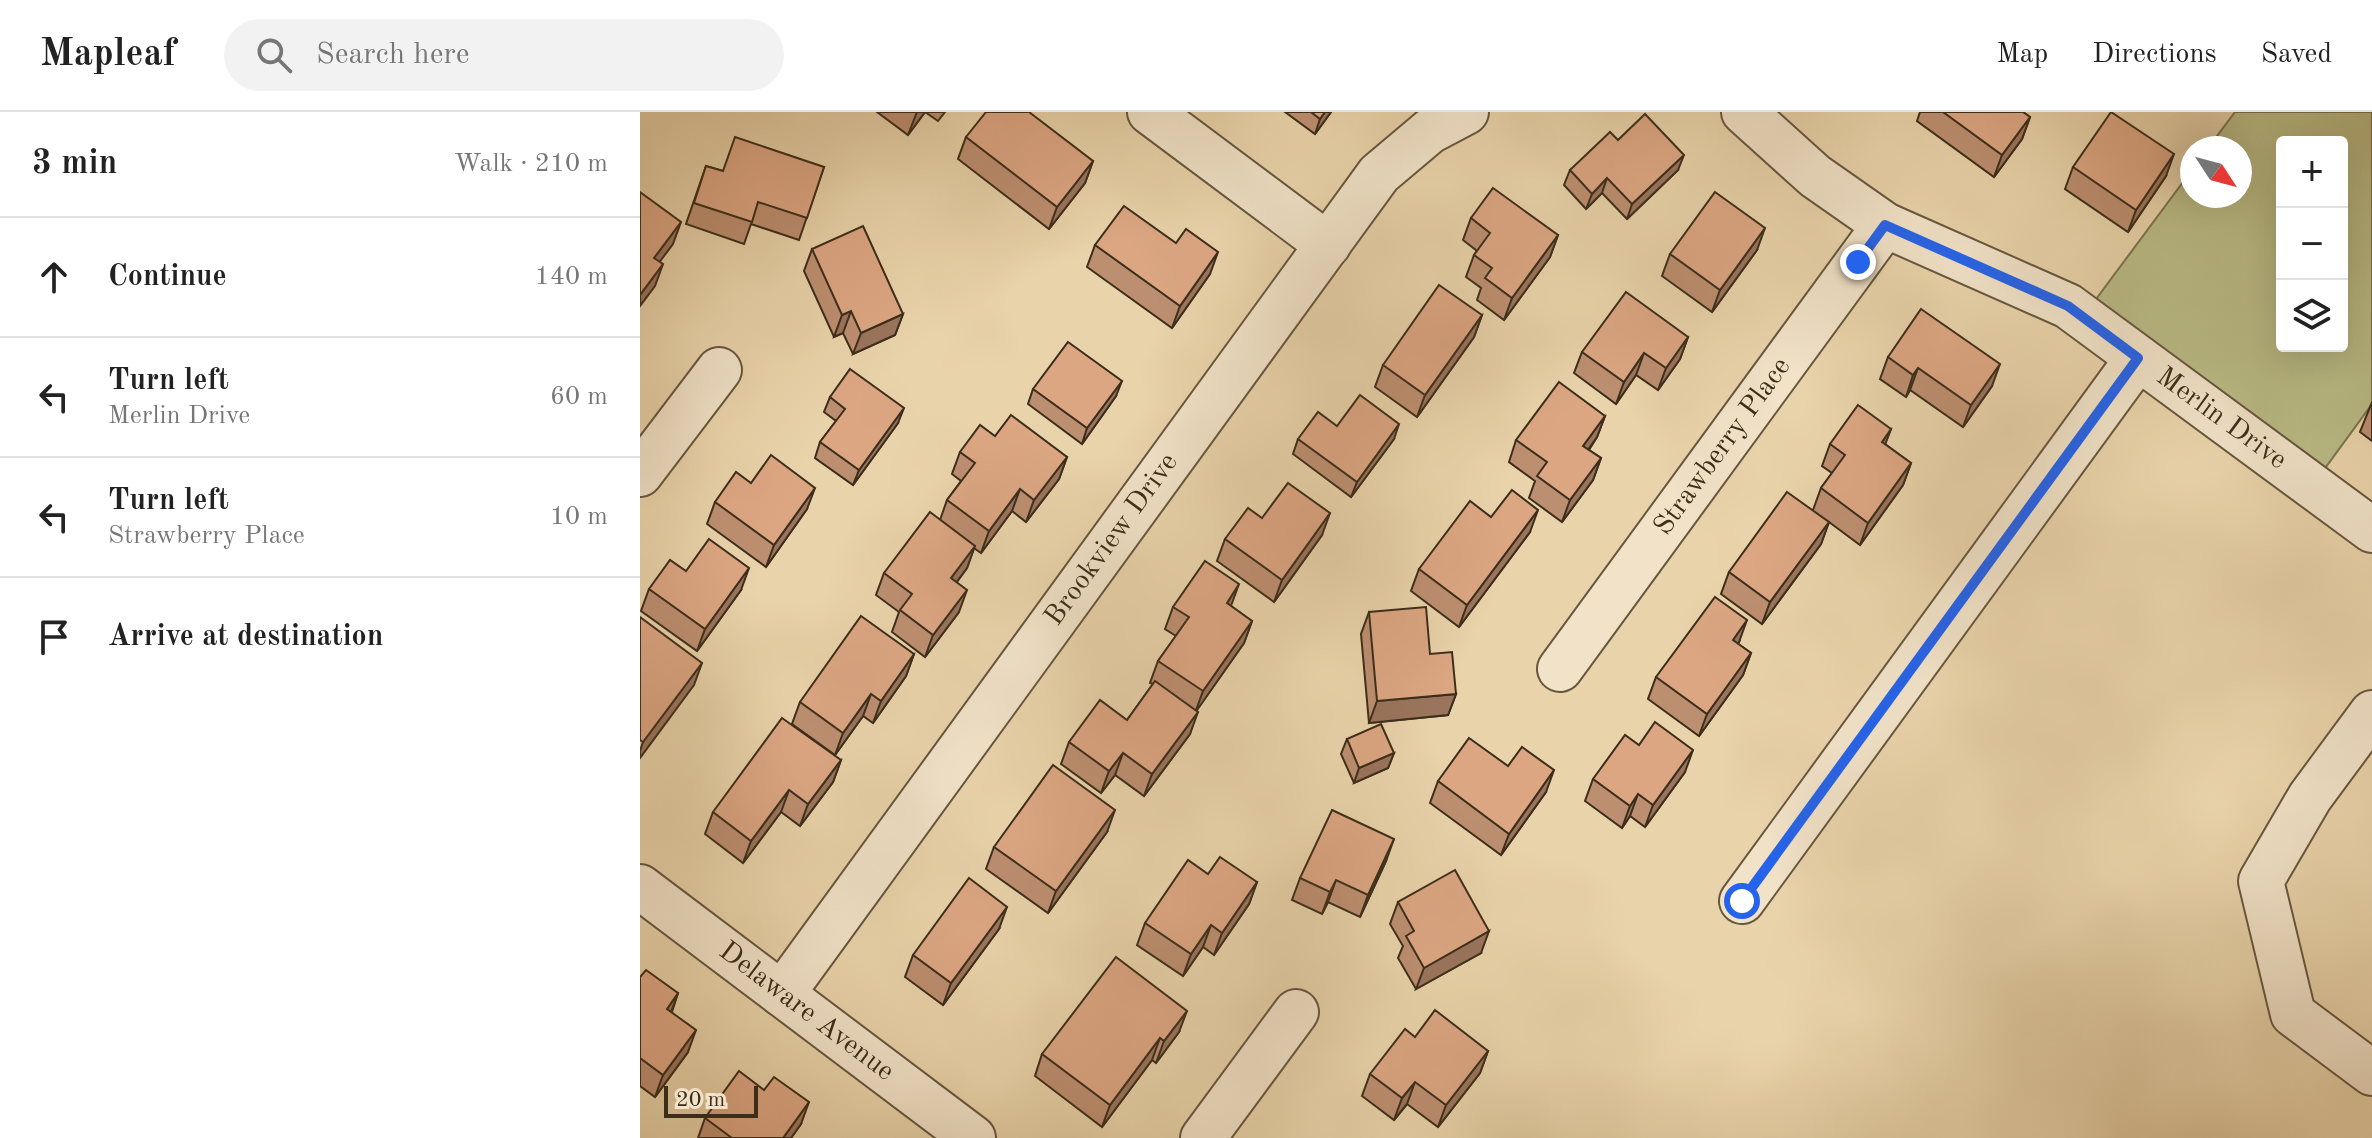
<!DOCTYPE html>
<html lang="en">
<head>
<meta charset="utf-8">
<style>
  body { margin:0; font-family:"Old Standard TT",serif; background:#f2f2f2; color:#222 }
  .controls { position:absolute; right:24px; top:24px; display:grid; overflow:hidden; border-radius:8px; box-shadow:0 8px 32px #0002 }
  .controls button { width:72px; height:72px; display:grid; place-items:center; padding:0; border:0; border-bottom:2px solid #e0e0e0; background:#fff; color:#222; font:40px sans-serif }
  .compass { position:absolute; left:1540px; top:24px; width:72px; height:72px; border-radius:50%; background:#fff; box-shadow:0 8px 32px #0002; rotate:126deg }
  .scale { position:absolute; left:24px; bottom:20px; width:94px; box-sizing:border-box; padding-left:8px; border:4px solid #3c2e1b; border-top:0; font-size:22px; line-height:28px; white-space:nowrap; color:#3c2e1b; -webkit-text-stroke:6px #f1e2c8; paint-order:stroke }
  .stop { position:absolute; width:24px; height:24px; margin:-18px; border:6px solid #2563eb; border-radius:50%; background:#fff }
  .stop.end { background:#2563eb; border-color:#fff; box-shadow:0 2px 8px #0008 }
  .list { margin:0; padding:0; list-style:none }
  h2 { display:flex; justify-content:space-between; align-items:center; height:104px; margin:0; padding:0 32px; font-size:34px }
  h2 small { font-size:26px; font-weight:400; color:#767676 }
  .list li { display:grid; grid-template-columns:52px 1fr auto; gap:24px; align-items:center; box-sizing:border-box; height:120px; padding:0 32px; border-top:2px solid #e0e0e0 }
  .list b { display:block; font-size:30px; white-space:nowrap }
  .list p { margin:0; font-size:26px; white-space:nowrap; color:#767676 }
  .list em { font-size:26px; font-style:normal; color:#767676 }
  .icon { flex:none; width:44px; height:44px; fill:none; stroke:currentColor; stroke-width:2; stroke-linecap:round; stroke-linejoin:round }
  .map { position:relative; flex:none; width:1732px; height:1026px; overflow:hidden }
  header { display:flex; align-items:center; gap:48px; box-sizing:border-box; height:112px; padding:0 40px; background:#fff; border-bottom:2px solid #e0e0e0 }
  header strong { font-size:38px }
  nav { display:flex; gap:44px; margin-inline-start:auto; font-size:28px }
  .search { width:560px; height:72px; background:#f2f2f2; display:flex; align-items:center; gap:20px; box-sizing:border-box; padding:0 28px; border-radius:44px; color:#767676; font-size:30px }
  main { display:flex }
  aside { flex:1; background:#fff }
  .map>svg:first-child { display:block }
  .green { fill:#b9bb86; stroke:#7a7450; stroke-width:2; fill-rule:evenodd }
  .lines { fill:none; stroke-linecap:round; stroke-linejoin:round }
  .minor-casing { stroke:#67573f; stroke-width:48 }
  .minor { stroke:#f1e2c8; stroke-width:44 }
  .wall { fill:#bd8f71; stroke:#3c2e1b; stroke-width:2 }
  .shaded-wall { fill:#9a745c; stroke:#3c2e1b; stroke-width:2 }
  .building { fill:#dca683; stroke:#3c2e1b; stroke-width:2 }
  .route { stroke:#2563eb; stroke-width:10 }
  .labels { text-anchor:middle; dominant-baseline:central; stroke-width:6; stroke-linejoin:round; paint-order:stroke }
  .street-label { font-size:28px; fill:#3c2e1b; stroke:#f1e2c8 }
</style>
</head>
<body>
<header>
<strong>Mapleaf</strong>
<div class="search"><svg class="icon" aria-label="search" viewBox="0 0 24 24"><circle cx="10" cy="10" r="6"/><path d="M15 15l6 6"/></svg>Search here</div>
<nav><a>Map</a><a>Directions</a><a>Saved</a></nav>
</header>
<main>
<aside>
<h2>3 min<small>Walk · 210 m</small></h2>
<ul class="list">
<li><svg class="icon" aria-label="ahead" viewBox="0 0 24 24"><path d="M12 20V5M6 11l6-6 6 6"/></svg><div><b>Continue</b></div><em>140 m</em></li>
<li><svg class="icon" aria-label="left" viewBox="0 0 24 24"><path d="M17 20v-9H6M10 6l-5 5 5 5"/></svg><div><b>Turn left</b><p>Merlin Drive</p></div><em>60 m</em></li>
<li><svg class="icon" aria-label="left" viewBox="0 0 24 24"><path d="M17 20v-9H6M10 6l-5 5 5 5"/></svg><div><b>Turn left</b><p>Strawberry Place</p></div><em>10 m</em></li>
<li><svg class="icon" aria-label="arrive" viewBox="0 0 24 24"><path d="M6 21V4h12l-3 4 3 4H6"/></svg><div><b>Arrive at destination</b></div></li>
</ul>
</aside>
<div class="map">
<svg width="1732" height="1026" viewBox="0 0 1732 1026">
  <rect width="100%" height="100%" fill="#e9d3aa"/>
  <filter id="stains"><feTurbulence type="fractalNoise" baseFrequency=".0025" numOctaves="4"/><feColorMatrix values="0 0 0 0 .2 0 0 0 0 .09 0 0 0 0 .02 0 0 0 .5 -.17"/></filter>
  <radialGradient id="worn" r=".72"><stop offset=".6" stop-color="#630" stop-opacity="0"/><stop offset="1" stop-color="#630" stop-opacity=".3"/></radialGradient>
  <!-- green -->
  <path class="green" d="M1595 0H1732V292L1672 374 1442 206 1552 58V84H1600V36H1568ZM1642 30H1702V234H1642Z"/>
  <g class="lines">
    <defs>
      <g id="minor">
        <polyline points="510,0 688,133"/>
        <polyline points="1104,0 1175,64 1245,113 1428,194 1732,418"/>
        <polyline points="0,362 79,258"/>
        <polyline points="920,557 1245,113"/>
        <polyline points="1732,601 1670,685 1621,769 1653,902 1732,961"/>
        <polyline points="0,775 333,1026"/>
        <polyline points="1102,789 1498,246"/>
        <polyline points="142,882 739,62 790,19 826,0"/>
        <polyline points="563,1026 656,900"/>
      </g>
    </defs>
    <!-- minor casing -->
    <use href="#minor" class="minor-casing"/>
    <!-- minor -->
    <use href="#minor" class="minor"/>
  </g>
  <!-- wall -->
  <g class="wall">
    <polygon points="237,0 285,0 268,23"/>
    <polygon points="285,0 305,0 298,9"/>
    <polygon points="645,0 691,0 675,22"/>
    <polygon points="1280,0 1383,0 1390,5 1382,27 1354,65 1277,9"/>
    <polygon points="326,25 453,49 445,71 409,117 318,47"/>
    <polygon points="978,28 1038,58 987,107 962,81 946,97 924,73 930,58"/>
    <polygon points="66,54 83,59 184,55 159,128 111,112 104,132 46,112"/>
    <polygon points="1433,55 1526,64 1488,120 1425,77"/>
    <polygon points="831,106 918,123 910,145 864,208 837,188 841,176 826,165 834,143 837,139 823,128"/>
    <polygon points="536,131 570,162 532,216 447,155 455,133"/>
    <polygon points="172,137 263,202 255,223 213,242 203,221 194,225 164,159"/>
    <polygon points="1117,138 1072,200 1022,164 1030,142"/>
    <polygon points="842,203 834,225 777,305 735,275 743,253"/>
    <polygon points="1048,225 1040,247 1018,278 996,263 976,292 934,261 942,240"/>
    <polygon points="1248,245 1352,274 1323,315 1270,278 1266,285 1240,267"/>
    <polygon points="393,277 476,284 442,332 388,292"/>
    <polygon points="190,285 258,311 213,373 175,346 180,330 196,309 184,300"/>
    <polygon points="1732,290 1732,329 1720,320"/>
    <polygon points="965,304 957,325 949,338 961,346 953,368 922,410 889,386 895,369 869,350 876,328"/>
    <polygon points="697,314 754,327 711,385 653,342 658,327"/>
    <polygon points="1251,317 1245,332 1271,351 1263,373 1220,433 1189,410 1181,432 1122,512 1081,482 1089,460 1173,398 1181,376 1192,361 1182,354 1190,332"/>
    <polygon points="355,324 427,345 419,367 386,410 372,399 341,441 334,436 327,456 317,470 319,500 285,545 252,520 259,500 236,483 244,461 300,408 307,388 321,369 312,362 320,340"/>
    <polygon points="111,371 167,397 126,455 67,412 75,390"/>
    <polygon points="851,405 890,420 819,515 771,479 779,457"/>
    <polygon points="622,406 682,423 634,490 577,449 585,427"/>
    <polygon points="9,477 101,478 57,539 1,499"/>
    <polygon points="591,494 612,509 604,531 556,599 550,622 504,684 475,663 461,681 421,652 429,630 487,608 513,572 510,571 518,549 536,524 525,517 533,495"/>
    <polygon points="729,500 790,542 816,582 808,603 729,611 721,522"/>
    <polygon points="1099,530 1098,532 1111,541 1103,563 1059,624 1008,587 1016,565"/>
    <polygon points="274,542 266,564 233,611 223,604 195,643 152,612 160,590"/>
    <polygon points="707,627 754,641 748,656 714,671 701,642"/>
    <polygon points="999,633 1045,660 1005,715 990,704 982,716 945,689 953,667"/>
    <polygon points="201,648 193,670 160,714 141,700 103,751 65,722 73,700"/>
    <polygon points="868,654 906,680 861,743 790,691 798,669"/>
    <polygon points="467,720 408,801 346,757 354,735"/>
    <polygon points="746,749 720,805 688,790 682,802 652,788 660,766"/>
    <polygon points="568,762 617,770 609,792 574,843 563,835 543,864 497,833 505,811"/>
    <polygon points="758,790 841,841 776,877 758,846 763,834 750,812"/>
    <polygon points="359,817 303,893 265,865 273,843"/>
    <polygon points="0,865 38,881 32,900 48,940 15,985 0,974"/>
    <polygon points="539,920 516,951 512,948 462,1015 395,964 402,942"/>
    <polygon points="775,925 848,939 840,961 798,1015 767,992 754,1008 722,984 730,962"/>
    <polygon points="65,1006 161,1012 151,1026 58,1026"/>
  </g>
  <!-- shaded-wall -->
  <g class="shaded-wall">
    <polygon points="277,0 285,0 268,23"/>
    <polygon points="685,0 691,0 675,22 680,7"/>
    <polygon points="1390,5 1382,27 1354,65 1362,43"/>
    <polygon points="1534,42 1526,64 1488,120 1496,98"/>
    <polygon points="1044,43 1038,58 987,107 992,92"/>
    <polygon points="453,49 445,71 409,117 417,95"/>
    <polygon points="967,66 962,81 946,97 952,82"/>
    <polygon points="41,110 33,132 6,168 14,146"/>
    <polygon points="1125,116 1117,138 1072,200 1080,178"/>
    <polygon points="918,123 910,145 864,208 872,186"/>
    <polygon points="578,140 570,162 532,216 540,194"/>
    <polygon points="23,152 15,174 0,194 0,183"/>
    <polygon points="211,199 203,221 194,225 202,203"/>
    <polygon points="263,202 255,223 213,242 221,221"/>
    <polygon points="842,203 834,225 777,305 785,283"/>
    <polygon points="1048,225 1040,247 1018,278 1026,256"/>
    <polygon points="1004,241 996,263 976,292 984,270"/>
    <polygon points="1360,252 1352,274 1323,315 1331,293"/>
    <polygon points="1278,256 1270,278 1266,285 1273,263"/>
    <polygon points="482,269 476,284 442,332 447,316"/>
    <polygon points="264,296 258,311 213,373 219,358"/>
    <polygon points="965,304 957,325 935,356 943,334"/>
    <polygon points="759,312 754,327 711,385 717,370"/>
    <polygon points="1251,317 1243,338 1242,330"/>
    <polygon points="427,345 419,367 386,410 394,388"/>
    <polygon points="961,346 953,368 922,410 930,388"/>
    <polygon points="1271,351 1263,373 1220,433 1228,411"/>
    <polygon points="175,376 167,397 126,455 134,433"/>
    <polygon points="380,377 372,399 341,441 349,419"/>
    <polygon points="898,398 890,420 819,515 827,493"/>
    <polygon points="690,401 682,423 634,490 642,468"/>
    <polygon points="1189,410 1181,432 1122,512 1130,490"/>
    <polygon points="335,434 327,456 303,488 311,466"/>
    <polygon points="109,456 101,478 57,539 65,517"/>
    <polygon points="599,472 591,494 587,491"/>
    <polygon points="327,478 319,500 285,545 293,523"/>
    <polygon points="1107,508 1099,530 1085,550 1093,528"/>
    <polygon points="612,509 604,531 555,601 563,579"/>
    <polygon points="1111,541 1103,563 1059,624 1067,602"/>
    <polygon points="274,542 266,564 233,611 241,589"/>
    <polygon points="62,551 54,573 0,646 0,639 3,630"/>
    <polygon points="231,582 223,604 195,643 203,621"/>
    <polygon points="816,582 808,603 729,611 737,589"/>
    <polygon points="558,600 550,622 504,684 512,662"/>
    <polygon points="1053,638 1045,660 1005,715 1013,693"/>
    <polygon points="483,641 475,663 461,681 469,659"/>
    <polygon points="754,641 748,656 714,671 719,656"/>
    <polygon points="201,648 193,670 160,714 168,692"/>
    <polygon points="914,658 906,680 861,743 869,722"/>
    <polygon points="149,678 141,700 103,751 111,729"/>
    <polygon points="998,682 990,704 982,716 990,694"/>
    <polygon points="475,698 467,720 408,801 416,779"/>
    <polygon points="754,727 746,749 720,805 728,783"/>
    <polygon points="696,768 688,790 682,802 690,780"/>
    <polygon points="617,770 609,792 574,843 582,821"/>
    <polygon points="367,795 359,817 303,893 311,871"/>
    <polygon points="571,813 563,835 543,864 551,842"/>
    <polygon points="849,819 841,841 776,877 784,856"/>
    <polygon points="38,881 30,903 27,897"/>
    <polygon points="547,899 539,920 516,951 524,929"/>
    <polygon points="56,918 48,940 15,985 23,963"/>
    <polygon points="520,926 512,948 462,1015 470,993"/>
    <polygon points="848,939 840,961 798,1015 806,993"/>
    <polygon points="775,970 767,992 754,1008 762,986"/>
    <polygon points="169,990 161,1012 151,1026 143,1026"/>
  </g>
  <!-- building -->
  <g class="building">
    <polygon points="346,0 389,0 453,49 417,95 326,25"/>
    <polygon points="671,0 685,0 680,7"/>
    <polygon points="1303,0 1383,0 1390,5 1362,43"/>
    <polygon points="1471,0 1534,42 1496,98 1433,55"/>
    <polygon points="1005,2 1044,43 992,92 967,66 952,82 930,58 970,20 978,28"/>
    <polygon points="95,25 184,55 167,106 118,90 112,110 54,91 66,54 83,59"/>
    <polygon points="853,76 918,123 872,186 845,166 852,156 834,143 850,121 831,106"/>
    <polygon points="0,80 41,110 14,146 23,152 0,183"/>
    <polygon points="1075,80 1125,116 1080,178 1030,142"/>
    <polygon points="484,94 536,131 546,117 578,140 540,194 455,133"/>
    <polygon points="223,114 263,202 221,221 211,199 202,203 172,137"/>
    <polygon points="799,173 842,203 785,283 743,253"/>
    <polygon points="986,180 1048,225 1026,256 1004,241 984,270 942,240"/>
    <polygon points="1281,197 1360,252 1331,293 1278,256 1273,263 1248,245"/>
    <polygon points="428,230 482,269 447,316 393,277"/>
    <polygon points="210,257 264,296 219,358 180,330 205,297 190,285"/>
    <polygon points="919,270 965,304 943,334 961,346 930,388 897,364 907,350 876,328"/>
    <polygon points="720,283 759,312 717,370 658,327 678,300 697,314"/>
    <polygon points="1218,293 1251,317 1242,330 1271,351 1228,411 1181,376 1205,343 1190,332"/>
    <polygon points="371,303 427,345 394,388 380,377 349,419 307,388 335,351 320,340 340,313 355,324"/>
    <polygon points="131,343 175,376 134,433 75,390 96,360 111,371"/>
    <polygon points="648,371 690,401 642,468 585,427 608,396 622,406"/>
    <polygon points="872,378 898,398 827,493 779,457 830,389 851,405"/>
    <polygon points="1147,380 1189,410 1130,490 1089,460"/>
    <polygon points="290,400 335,434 311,466 327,478 293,523 260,498 272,482 244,461"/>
    <polygon points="69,427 109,456 65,517 9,477 30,448 46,459"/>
    <polygon points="565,449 599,472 587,491 612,509 563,579 518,549 549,505 533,495"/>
    <polygon points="1075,485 1107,508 1093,528 1111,541 1067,602 1016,565"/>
    <polygon points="786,495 790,542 812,540 816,582 737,589 729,500"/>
    <polygon points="221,504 274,542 241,589 231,582 203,621 160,590"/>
    <polygon points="0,505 62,551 3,630 0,628"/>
    <polygon points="515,569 558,600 512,662 483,641 469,659 429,630 460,588 487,608"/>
    <polygon points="142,606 201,648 168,692 149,678 111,729 73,700"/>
    <polygon points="1015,610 1053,638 1013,693 998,682 990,694 953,667 985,623 999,633"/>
    <polygon points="741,612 754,641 719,656 707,627"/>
    <polygon points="829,626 868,654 882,635 914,658 869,722 798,669"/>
    <polygon points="413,653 475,698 416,779 354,735"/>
    <polygon points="692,698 754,727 728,783 696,768 690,780 660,766"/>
    <polygon points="580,745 617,770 582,821 571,813 551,842 505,811 548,748 568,762"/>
    <polygon points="815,758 849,819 784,856 766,824 774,819 758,790"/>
    <polygon points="329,766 367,795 311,871 273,843"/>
    <polygon points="476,845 547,899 524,929 520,926 470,993 402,942"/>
    <polygon points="6,858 38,881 27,897 56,918 23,963 0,946 0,865"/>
    <polygon points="795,898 848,939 806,993 775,970 762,986 730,962 765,917 775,925"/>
    <polygon points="99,959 124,978 134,965 169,990 143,1026 92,1026 65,1006"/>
  </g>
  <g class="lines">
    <!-- route -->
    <polyline class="route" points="1102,789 1498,246 1428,194 1245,113 1218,150"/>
  </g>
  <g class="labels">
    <!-- street labels -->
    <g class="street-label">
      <text transform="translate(1581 307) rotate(36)">Merlin Drive</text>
      <text transform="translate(1083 335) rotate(-54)">Strawberry Place</text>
      <text transform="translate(472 428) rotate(-54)">Brookview Drive</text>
      <text transform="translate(166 900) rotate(37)">Delaware Avenue</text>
    </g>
  </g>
  <rect width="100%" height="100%" filter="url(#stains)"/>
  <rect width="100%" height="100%" fill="url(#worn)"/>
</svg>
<div class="controls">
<button>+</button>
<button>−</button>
<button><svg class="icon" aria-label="layers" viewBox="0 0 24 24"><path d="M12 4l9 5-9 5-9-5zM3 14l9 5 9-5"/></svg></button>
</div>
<svg class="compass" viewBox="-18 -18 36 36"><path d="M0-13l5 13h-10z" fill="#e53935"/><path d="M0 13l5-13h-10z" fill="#767676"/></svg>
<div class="scale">20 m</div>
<div class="stop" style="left:1102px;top:789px"></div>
<div class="stop end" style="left:1218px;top:150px"></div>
</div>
</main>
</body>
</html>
